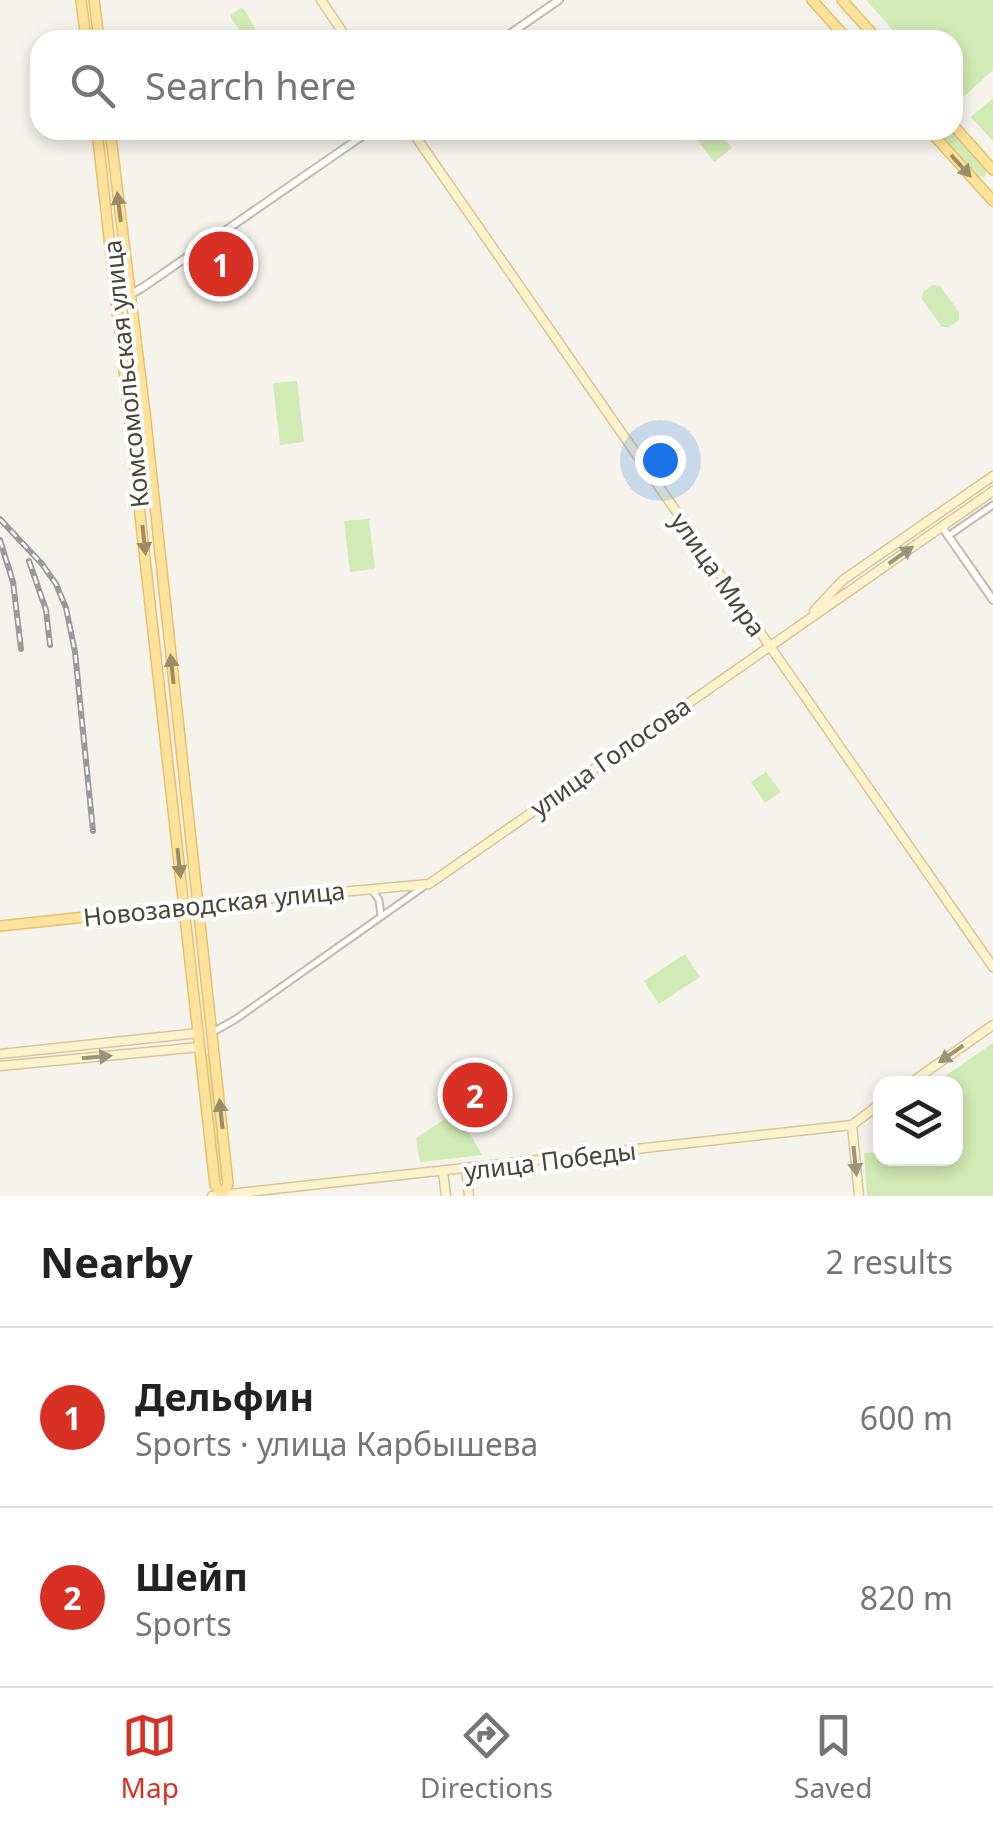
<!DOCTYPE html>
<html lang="en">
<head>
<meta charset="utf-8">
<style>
  body { margin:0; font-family:"Noto Sans",sans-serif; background:#f2f2f2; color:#222 }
  .controls { position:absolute; right:30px; bottom:30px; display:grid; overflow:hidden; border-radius:20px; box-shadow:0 5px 15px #0003 }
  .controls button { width:90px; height:90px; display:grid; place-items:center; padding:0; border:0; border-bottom:2px solid #e0e0e0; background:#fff; color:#222; font:50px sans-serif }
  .you { position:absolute; left:660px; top:460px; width:35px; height:35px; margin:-25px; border:8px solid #fff; border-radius:50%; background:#1a73e8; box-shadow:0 0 0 15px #1a73e833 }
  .badge { display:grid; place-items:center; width:65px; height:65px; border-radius:50%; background:#d93025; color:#fff; font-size:32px; font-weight:700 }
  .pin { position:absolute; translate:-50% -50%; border:5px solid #fff; box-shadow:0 2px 10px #0006 }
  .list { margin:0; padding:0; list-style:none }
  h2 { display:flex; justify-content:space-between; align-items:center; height:130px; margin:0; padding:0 40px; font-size:42px }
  h2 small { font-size:32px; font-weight:400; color:#767676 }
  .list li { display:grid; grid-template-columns:65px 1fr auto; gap:30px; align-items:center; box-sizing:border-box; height:180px; padding:0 40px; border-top:2px solid #e0e0e0 }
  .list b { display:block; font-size:38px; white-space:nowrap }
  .list p { margin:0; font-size:32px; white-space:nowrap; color:#767676 }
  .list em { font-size:32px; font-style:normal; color:#767676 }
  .icon { flex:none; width:55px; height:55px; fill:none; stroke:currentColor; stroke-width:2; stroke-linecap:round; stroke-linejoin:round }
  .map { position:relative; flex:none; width:993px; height:1196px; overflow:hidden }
  .search { position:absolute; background:#fff; box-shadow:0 5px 15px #0003; left:30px; right:30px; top:30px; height:110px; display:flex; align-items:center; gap:25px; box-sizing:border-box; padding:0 35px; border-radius:30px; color:#767676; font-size:38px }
  .sheet { height:490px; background:#fff }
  nav { display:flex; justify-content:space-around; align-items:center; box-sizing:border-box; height:140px; border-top:2px solid #e0e0e0; background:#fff; font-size:28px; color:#767676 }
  nav a { display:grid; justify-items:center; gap:5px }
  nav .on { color:#d93025 }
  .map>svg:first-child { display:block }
  .green { fill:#d2eab5 }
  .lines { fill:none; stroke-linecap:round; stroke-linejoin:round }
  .minor-casing { stroke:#c2bbae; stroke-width:9 }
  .tertiary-casing { stroke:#c2bbae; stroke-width:10 }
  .secondary-casing { stroke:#d6c79b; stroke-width:11 }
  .primary-casing { stroke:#e6c16a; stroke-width:12 }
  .minor { stroke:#fff; stroke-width:5 }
  .tertiary { stroke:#fff; stroke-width:6 }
  .secondary { stroke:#fff3cd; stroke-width:8 }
  .primary { stroke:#ffe39c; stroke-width:9 }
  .rail-casing { stroke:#9a9a9a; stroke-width:6 }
  .rail { stroke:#fff; stroke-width:2.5; stroke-dasharray:8; stroke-linecap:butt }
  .oneway { fill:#9c8c66 }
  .oneway2 { fill:#9c937c }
  .labels { text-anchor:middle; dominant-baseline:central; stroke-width:8; stroke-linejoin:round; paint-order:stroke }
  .street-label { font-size:25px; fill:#4b4439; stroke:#fff }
</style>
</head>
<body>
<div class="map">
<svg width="993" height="1196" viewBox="0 0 993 1196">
  <rect width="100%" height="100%" fill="#f6f3ec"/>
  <!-- green -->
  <g class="green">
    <polygon points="866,0 993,0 993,70 958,102 953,96 953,40 902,40"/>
    <polygon points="241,8 244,9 262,40 246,40 231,18 231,15"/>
    <polygon points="993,98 993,141 971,117"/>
    <polygon points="690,130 718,130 732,148 714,162"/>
    <polygon points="935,130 952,130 987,169 985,177 976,176"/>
    <polygon points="932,285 940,286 959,312 959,320 949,327 942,327 922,299 923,292"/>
    <polygon points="297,381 304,442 280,445 273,383"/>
    <polygon points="369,519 375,569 350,572 344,521"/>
    <polygon points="766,772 781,792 765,803 751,782"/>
    <polygon points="685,954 700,977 659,1004 644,981"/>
    <polygon points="993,1043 993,1196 867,1196 864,1153 880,1152 880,1158 956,1158 956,1084 935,1083"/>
    <polygon points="212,1053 225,1179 223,1182 218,1179 206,1054"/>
    <polygon points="448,1117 463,1122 482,1155 420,1162 416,1138"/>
  </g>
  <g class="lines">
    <defs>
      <g id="minor">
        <polyline points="948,536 993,505"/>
        <polyline points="373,891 379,900 381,916"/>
        <polyline points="213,1032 236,1019 426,885"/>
      </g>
      <g id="tertiary">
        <polyline points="501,40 559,0"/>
        <polyline points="118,296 129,295 142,288 371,130"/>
        <polyline points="942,527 993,600"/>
      </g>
      <g id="secondary">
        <polyline points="321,0 348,40"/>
        <polyline points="411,130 993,967"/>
        <polyline points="814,611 843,580 993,476"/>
        <polyline points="197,905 429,884 993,491"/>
        <polyline points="0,1054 199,1033"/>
        <polyline points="0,1066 200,1047"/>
        <polyline points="909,1084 993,1025"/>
        <polyline points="852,1125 859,1196"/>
        <polyline points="466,1169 469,1196"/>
        <polyline points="443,1172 446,1196"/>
        <polyline points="212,1196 852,1125 880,1104"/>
      </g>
      <g id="primary">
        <polyline points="81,0 86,40"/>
        <polyline points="94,0 99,40"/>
        <polyline points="812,0 848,40"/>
        <polyline points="842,0 878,40"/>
        <polyline points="953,125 993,170"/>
        <polyline points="97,130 215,1185 223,1196"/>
        <polyline points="110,130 145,413 228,1184 222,1195"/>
        <polyline points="929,130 993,201"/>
        <polyline points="0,926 189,906"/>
      </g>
    </defs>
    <!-- minor casing -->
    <use href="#minor" class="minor-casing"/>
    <!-- tertiary casing -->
    <use href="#tertiary" class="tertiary-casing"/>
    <!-- secondary casing -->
    <use href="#secondary" class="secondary-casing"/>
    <!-- primary casing -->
    <use href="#primary" class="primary-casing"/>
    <!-- minor -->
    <use href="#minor" class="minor"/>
    <!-- tertiary -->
    <use href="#tertiary" class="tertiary"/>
    <!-- secondary -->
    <use href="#secondary" class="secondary"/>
    <!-- primary -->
    <use href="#primary" class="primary"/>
    <defs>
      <g id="rail">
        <polyline points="0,519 42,564 56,584 66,608 75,652 93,831"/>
        <polyline points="0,540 13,582 21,649"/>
        <polyline points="29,561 46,610 50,645"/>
      </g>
    </defs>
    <!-- rail casing -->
    <use href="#rail" class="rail-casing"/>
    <!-- rail -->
    <use href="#rail" class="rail"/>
  </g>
  <!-- one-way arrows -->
  <defs><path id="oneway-solid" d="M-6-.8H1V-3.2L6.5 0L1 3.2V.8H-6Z" transform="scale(2.5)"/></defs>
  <g class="oneway">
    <use href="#oneway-solid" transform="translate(961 166) rotate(48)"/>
    <use href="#oneway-solid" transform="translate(119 207) rotate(-97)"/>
    <use href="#oneway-solid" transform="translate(144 540) rotate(84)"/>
    <use href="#oneway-solid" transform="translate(172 669) rotate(-96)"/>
    <use href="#oneway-solid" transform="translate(179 863) rotate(84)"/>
    <use href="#oneway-solid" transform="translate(221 1114) rotate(-96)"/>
  </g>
  <g class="oneway2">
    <use href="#oneway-solid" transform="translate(901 555) rotate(-35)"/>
    <use href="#oneway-solid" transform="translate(951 1054) rotate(145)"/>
    <use href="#oneway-solid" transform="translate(97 1057) rotate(-5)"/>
    <use href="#oneway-solid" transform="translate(855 1161) rotate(84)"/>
  </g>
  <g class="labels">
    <!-- street labels -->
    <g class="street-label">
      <text transform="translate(125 374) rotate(-96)">Комсомольская улица</text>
      <text transform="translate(719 574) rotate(55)">улица Мира</text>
      <text transform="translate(610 756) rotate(-35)">улица Голосова</text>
      <text transform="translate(214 903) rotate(-6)">Новозаводская улица</text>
      <text transform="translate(550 1160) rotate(-7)">улица Победы</text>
    </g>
  </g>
</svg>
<div class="controls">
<button><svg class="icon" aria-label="layers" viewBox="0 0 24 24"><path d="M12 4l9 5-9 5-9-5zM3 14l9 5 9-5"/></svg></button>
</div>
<div class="you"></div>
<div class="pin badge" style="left:221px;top:264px">1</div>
<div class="pin badge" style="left:475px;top:1095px">2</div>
<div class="search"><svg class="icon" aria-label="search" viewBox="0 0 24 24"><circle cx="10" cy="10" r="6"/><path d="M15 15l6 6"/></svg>Search here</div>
</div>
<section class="sheet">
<h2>Nearby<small>2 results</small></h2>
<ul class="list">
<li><span class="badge">1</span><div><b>Дельфин</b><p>Sports · улица Карбышева</p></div><em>600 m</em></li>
<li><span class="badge">2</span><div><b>Шейп</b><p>Sports</p></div><em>820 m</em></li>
</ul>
</section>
<nav>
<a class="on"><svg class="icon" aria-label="map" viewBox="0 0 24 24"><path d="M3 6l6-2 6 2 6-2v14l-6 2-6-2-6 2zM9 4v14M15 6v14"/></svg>Map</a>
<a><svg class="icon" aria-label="directions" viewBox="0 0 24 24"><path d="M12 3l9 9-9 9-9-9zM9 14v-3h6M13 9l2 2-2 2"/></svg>Directions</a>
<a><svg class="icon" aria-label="saved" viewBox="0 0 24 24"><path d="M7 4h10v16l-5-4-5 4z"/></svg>Saved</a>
</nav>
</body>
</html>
